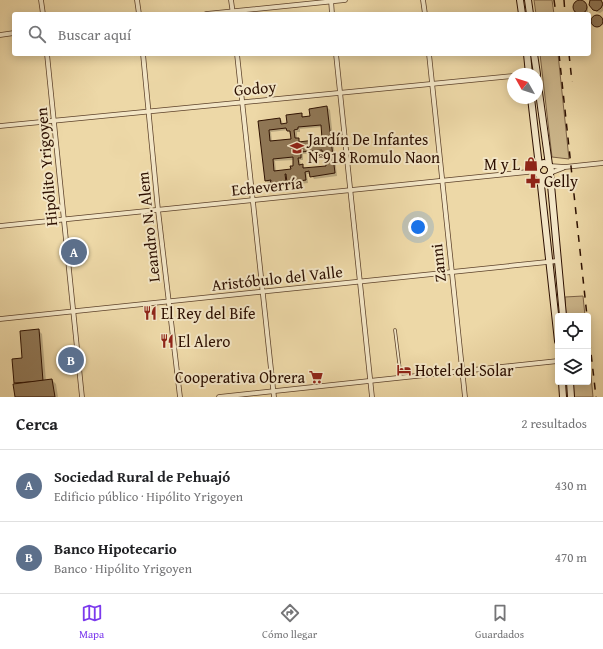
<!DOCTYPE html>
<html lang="es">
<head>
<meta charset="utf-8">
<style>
  body { margin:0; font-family:"Gentium Book Plus",serif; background:#f6f6f6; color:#202124 }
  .controls { position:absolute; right:12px; bottom:12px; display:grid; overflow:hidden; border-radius:4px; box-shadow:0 2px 10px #0003 }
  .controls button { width:36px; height:36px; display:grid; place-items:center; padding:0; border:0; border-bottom:1px solid #e0e0e0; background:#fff; color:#202124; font:20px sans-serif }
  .compass { position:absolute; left:507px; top:68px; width:36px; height:36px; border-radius:50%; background:#fff; box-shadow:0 2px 10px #0003; rotate:309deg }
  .you { position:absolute; left:418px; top:227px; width:14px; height:14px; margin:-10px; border:3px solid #fff; border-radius:50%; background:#1a73e8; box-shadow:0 0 0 6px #1a73e833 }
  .badge { display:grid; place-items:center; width:26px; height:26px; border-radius:50%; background:#7c3aed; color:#fff; font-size:13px; font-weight:700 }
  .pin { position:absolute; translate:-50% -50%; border:2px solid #fff; box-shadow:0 1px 4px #0006 }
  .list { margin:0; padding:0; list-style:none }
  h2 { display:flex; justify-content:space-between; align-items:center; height:52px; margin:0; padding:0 16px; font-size:17px }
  h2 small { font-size:13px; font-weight:400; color:#757577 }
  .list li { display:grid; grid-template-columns:26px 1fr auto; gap:12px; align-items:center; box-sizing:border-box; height:72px; padding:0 16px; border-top:1px solid #e0e0e0 }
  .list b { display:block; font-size:15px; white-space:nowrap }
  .list p { margin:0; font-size:13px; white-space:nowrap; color:#757577 }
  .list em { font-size:13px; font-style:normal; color:#757577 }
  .icon { flex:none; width:22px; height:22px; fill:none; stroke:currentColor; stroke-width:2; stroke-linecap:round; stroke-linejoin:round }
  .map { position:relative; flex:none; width:603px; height:397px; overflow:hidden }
  .search { position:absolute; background:#fff; box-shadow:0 2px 10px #0003; left:12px; right:12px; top:12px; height:44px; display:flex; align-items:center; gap:10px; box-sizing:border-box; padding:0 14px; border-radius:4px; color:#757577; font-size:15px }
  .sheet { height:196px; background:#fff }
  nav { display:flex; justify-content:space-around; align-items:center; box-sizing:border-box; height:56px; border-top:1px solid #e0e0e0; background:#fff; font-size:11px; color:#757577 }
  nav a { display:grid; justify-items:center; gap:2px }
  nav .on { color:#7c3aed }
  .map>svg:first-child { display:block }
  .green { fill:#ccb68b; stroke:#7c6246 }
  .shadow { fill:#0003; fill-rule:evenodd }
  .building { fill:#907857; stroke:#2c0f00; fill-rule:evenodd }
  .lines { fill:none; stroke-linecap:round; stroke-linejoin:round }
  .service-casing { stroke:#5c412a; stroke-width:3.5 }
  .minor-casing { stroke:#5c412a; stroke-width:5.5 }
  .secondary-casing { stroke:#2c0f00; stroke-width:8 }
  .service { stroke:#f3e6c6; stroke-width:2 }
  .minor { stroke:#f3e6c6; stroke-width:4 }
  .secondary { stroke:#f3e6c6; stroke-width:6 }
  .rail { stroke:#2c0f00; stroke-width:1.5; stroke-dasharray:7 7; stroke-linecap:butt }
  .labels { text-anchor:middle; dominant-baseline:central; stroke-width:4; stroke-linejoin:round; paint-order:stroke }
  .street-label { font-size:16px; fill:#2c0f00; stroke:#f3e6c6 }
  .poi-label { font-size:16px; fill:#2c0f00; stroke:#f3e6c6; text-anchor:start }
</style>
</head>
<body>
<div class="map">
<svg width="603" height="397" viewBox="0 0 603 397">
  <rect width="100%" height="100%" fill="#edd8a7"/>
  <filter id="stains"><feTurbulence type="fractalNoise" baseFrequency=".005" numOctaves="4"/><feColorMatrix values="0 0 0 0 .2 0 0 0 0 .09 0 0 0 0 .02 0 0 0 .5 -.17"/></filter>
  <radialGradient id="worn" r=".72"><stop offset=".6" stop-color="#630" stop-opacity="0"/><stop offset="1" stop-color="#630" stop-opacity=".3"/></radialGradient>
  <!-- green -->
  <g class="green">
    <polygon points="534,0 552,0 554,14 536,14"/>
    <polygon points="540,54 558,54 569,159 552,157"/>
    <polygon points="583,296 585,316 566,316 565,297"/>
    <polygon points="588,344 593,397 574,397 573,382 588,382"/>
  </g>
  <!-- shadow -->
  <g class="shadow">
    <polygon points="593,0 599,0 603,3 603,11 600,13 597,12 591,6"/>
    <polygon points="578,1 582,1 588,7 588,12 587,14 580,14 575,9 574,5"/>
    <polygon points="596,15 599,15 603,19 603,25 595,26 592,23 592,19"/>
    <path d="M327 107 330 110 337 176 314 179 311 174H307L308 183 291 185 288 182V185L274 187 271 183H268L266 181 259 121 280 119 282 121 283 125 288 124 301 114 304 117H311ZM322 127 323 140 302 142 297 139V132H300V129ZM288 130 292 139 272 142 271 132ZM324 153 326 154 327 167 306 169 303 166H301L300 160H303V154ZM294 160V167L292 170 276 171 275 161Z"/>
    <polygon points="38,330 42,334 46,381 52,380 56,384 58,397 16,397 13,360 23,359"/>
  </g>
  <!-- building -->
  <g class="building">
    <polygon points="590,0 601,0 603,4 601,8 597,11 593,10 589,5"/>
    <circle cx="580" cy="7" r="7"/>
    <circle cx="597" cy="21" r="6"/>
    <path d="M327 106 335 173 310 177 309 171 305 172 306 180 287 183 286 174H285L286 182 270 184 271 180 265 181 258 121 280 118 281 124 287 123 286 115 302 113V117L310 116 309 109ZM321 125 322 139 299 142V138H295L294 130 298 129V127ZM286 128 287 131H290L291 139 270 141 269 130ZM322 150V152H325L326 166 303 168V164L299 165 298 158H301V152ZM293 157V166H290L291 169 274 171 273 159Z"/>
    <polygon points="39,329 43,381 14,383 12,359 22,358 20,331"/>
    <polygon points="52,379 55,397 15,397 13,384"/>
  </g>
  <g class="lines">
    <defs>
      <polyline id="service" points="395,330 401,378"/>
      <g id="minor">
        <polyline points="41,0 43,14"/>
        <polyline points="137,0 139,14"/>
        <polyline points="231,0 233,14"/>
        <polyline points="331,0 332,14"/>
        <polyline points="423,0 425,14"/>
        <polyline points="206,14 345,0"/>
        <polyline points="0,35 14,33"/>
        <polyline points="47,54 82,397"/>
        <polyline points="143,54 158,210 180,397"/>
        <polyline points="237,54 274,397"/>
        <polyline points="336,54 372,397"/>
        <polyline points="429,54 465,397"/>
        <path d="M0 126C171 108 342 92 513 76"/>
        <polyline points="549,166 565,167 603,163"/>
        <polyline points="550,173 563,168"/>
        <polyline points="0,226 537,171"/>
        <polyline points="0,319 557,261"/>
        <polyline points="219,397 558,361"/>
      </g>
      <g id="secondary">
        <polyline points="520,0 522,14"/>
        <polyline points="528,0 530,14"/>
        <polyline points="527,54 529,74"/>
        <polyline points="534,54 537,74"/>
        <polyline points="537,78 549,165"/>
        <polyline points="531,98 539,166"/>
        <circle cx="544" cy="170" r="7"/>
        <polyline points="550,174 563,316"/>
        <polyline points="540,176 558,341"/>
        <polyline points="562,382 563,397"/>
        <polyline points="570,382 571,397"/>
      </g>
    </defs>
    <!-- service casing -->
    <use href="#service" class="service-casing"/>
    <!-- minor casing -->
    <use href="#minor" class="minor-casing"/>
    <!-- secondary casing -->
    <use href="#secondary" class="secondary-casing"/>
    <!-- service -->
    <use href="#service" class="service"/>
    <!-- minor -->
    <use href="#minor" class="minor"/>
    <!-- secondary -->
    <use href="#secondary" class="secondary"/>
    <!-- rail -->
    <g class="rail">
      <polyline points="554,0 556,14"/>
      <polyline points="564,0 565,14"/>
      <polyline points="559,54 587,316"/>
      <polyline points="569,54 572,82"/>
      <polyline points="588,327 596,397"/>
    </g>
  </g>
  <!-- icons -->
  <defs>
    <symbol id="school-bare" viewBox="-9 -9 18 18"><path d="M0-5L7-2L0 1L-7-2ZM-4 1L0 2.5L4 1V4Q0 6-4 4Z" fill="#8f2418" stroke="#f3e6c6" stroke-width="2.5" paint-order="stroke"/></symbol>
    <symbol id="shop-bare" viewBox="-9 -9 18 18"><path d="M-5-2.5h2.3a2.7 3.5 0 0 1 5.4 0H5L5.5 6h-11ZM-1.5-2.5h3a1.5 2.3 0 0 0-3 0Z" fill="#8f2418" stroke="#f3e6c6" stroke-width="2.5" paint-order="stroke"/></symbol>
    <symbol id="pharmacy-bare" viewBox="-9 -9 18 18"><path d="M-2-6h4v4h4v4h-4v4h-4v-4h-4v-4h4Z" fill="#8f2418" stroke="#f3e6c6" stroke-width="2.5" paint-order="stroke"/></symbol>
    <symbol id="restaurant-bare" viewBox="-9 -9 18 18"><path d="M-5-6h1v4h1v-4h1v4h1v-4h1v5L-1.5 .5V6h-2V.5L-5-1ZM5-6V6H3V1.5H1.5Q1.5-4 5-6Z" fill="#8f2418" stroke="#f3e6c6" stroke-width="2.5" paint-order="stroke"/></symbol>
    <symbol id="hotel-bare" viewBox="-9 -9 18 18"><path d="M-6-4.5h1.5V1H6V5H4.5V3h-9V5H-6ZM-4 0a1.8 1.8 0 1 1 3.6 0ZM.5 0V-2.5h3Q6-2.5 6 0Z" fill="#8f2418" stroke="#f3e6c6" stroke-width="2.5" paint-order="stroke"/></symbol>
    <symbol id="supermarket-bare" viewBox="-9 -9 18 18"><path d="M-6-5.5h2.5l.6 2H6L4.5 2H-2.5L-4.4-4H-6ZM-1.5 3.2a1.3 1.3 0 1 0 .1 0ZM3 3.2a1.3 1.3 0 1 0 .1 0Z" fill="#8f2418" stroke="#f3e6c6" stroke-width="2.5" paint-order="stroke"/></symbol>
  </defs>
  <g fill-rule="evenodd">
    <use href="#school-bare" x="287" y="138" width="20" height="20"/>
    <use href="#shop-bare" x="521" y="154" width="20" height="20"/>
    <use href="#pharmacy-bare" x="523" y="171" width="20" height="20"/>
    <use href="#restaurant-bare" x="140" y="303" width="20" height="20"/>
    <use href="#restaurant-bare" x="157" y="331" width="20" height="20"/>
    <use href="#hotel-bare" x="394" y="360" width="20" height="20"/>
    <use href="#supermarket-bare" x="306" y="367" width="20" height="20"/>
  </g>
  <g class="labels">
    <!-- street labels -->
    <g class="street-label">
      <text transform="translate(255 88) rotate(-5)">Godoy</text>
      <text transform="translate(46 167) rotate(-95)">Hipólito Yrigoyen</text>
      <text transform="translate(267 186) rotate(-6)">Echeverría</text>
      <text transform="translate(148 227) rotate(-96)">Leandro N. Alem</text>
      <text transform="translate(438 263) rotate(-96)">Zanni</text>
      <text transform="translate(277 278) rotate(-6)">Aristóbulo del Valle</text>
    </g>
    <!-- poi labels -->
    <g class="poi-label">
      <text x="308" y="139">Jardín De Infantes<tspan x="308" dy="18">Nº918 Romulo Naon</tspan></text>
      <text x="520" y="164" text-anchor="end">M y L</text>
      <text x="544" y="181">Gelly</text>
      <text x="161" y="313">El Rey del Bife</text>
      <text x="178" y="341">El Alero</text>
      <text x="415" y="370">Hotel del Solar</text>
      <text x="305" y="377" text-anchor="end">Cooperativa Obrera</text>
    </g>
  </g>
  <rect width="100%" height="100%" filter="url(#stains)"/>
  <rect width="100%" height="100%" fill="url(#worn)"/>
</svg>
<div class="controls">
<button><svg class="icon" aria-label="locate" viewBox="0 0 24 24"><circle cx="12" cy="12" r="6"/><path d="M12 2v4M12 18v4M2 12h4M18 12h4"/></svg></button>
<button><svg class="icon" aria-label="layers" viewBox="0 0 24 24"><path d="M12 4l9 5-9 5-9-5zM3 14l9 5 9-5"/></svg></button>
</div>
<svg class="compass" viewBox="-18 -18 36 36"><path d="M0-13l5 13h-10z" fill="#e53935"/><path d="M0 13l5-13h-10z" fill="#757577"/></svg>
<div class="you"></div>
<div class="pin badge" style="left:74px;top:252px;background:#5c6f8a">A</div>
<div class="pin badge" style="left:71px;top:360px;background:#5c6f8a">B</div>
<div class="search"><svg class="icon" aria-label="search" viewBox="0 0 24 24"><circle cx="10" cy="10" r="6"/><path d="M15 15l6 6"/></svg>Buscar aquí</div>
</div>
<section class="sheet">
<h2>Cerca<small>2 resultados</small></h2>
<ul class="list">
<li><span class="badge" style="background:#5c6f8a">A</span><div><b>Sociedad Rural de Pehuajó</b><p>Edificio público · Hipólito Yrigoyen</p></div><em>430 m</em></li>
<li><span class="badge" style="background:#5c6f8a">B</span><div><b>Banco Hipotecario</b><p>Banco · Hipólito Yrigoyen</p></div><em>470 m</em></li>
</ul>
</section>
<nav>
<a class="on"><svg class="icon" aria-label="map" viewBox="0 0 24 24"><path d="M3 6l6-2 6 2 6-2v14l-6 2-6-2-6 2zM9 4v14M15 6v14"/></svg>Mapa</a>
<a><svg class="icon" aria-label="directions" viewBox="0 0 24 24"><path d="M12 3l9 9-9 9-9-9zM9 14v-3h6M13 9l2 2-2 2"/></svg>Cómo llegar</a>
<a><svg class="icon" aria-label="saved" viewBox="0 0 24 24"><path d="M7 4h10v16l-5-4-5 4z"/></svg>Guardados</a>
</nav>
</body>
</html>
